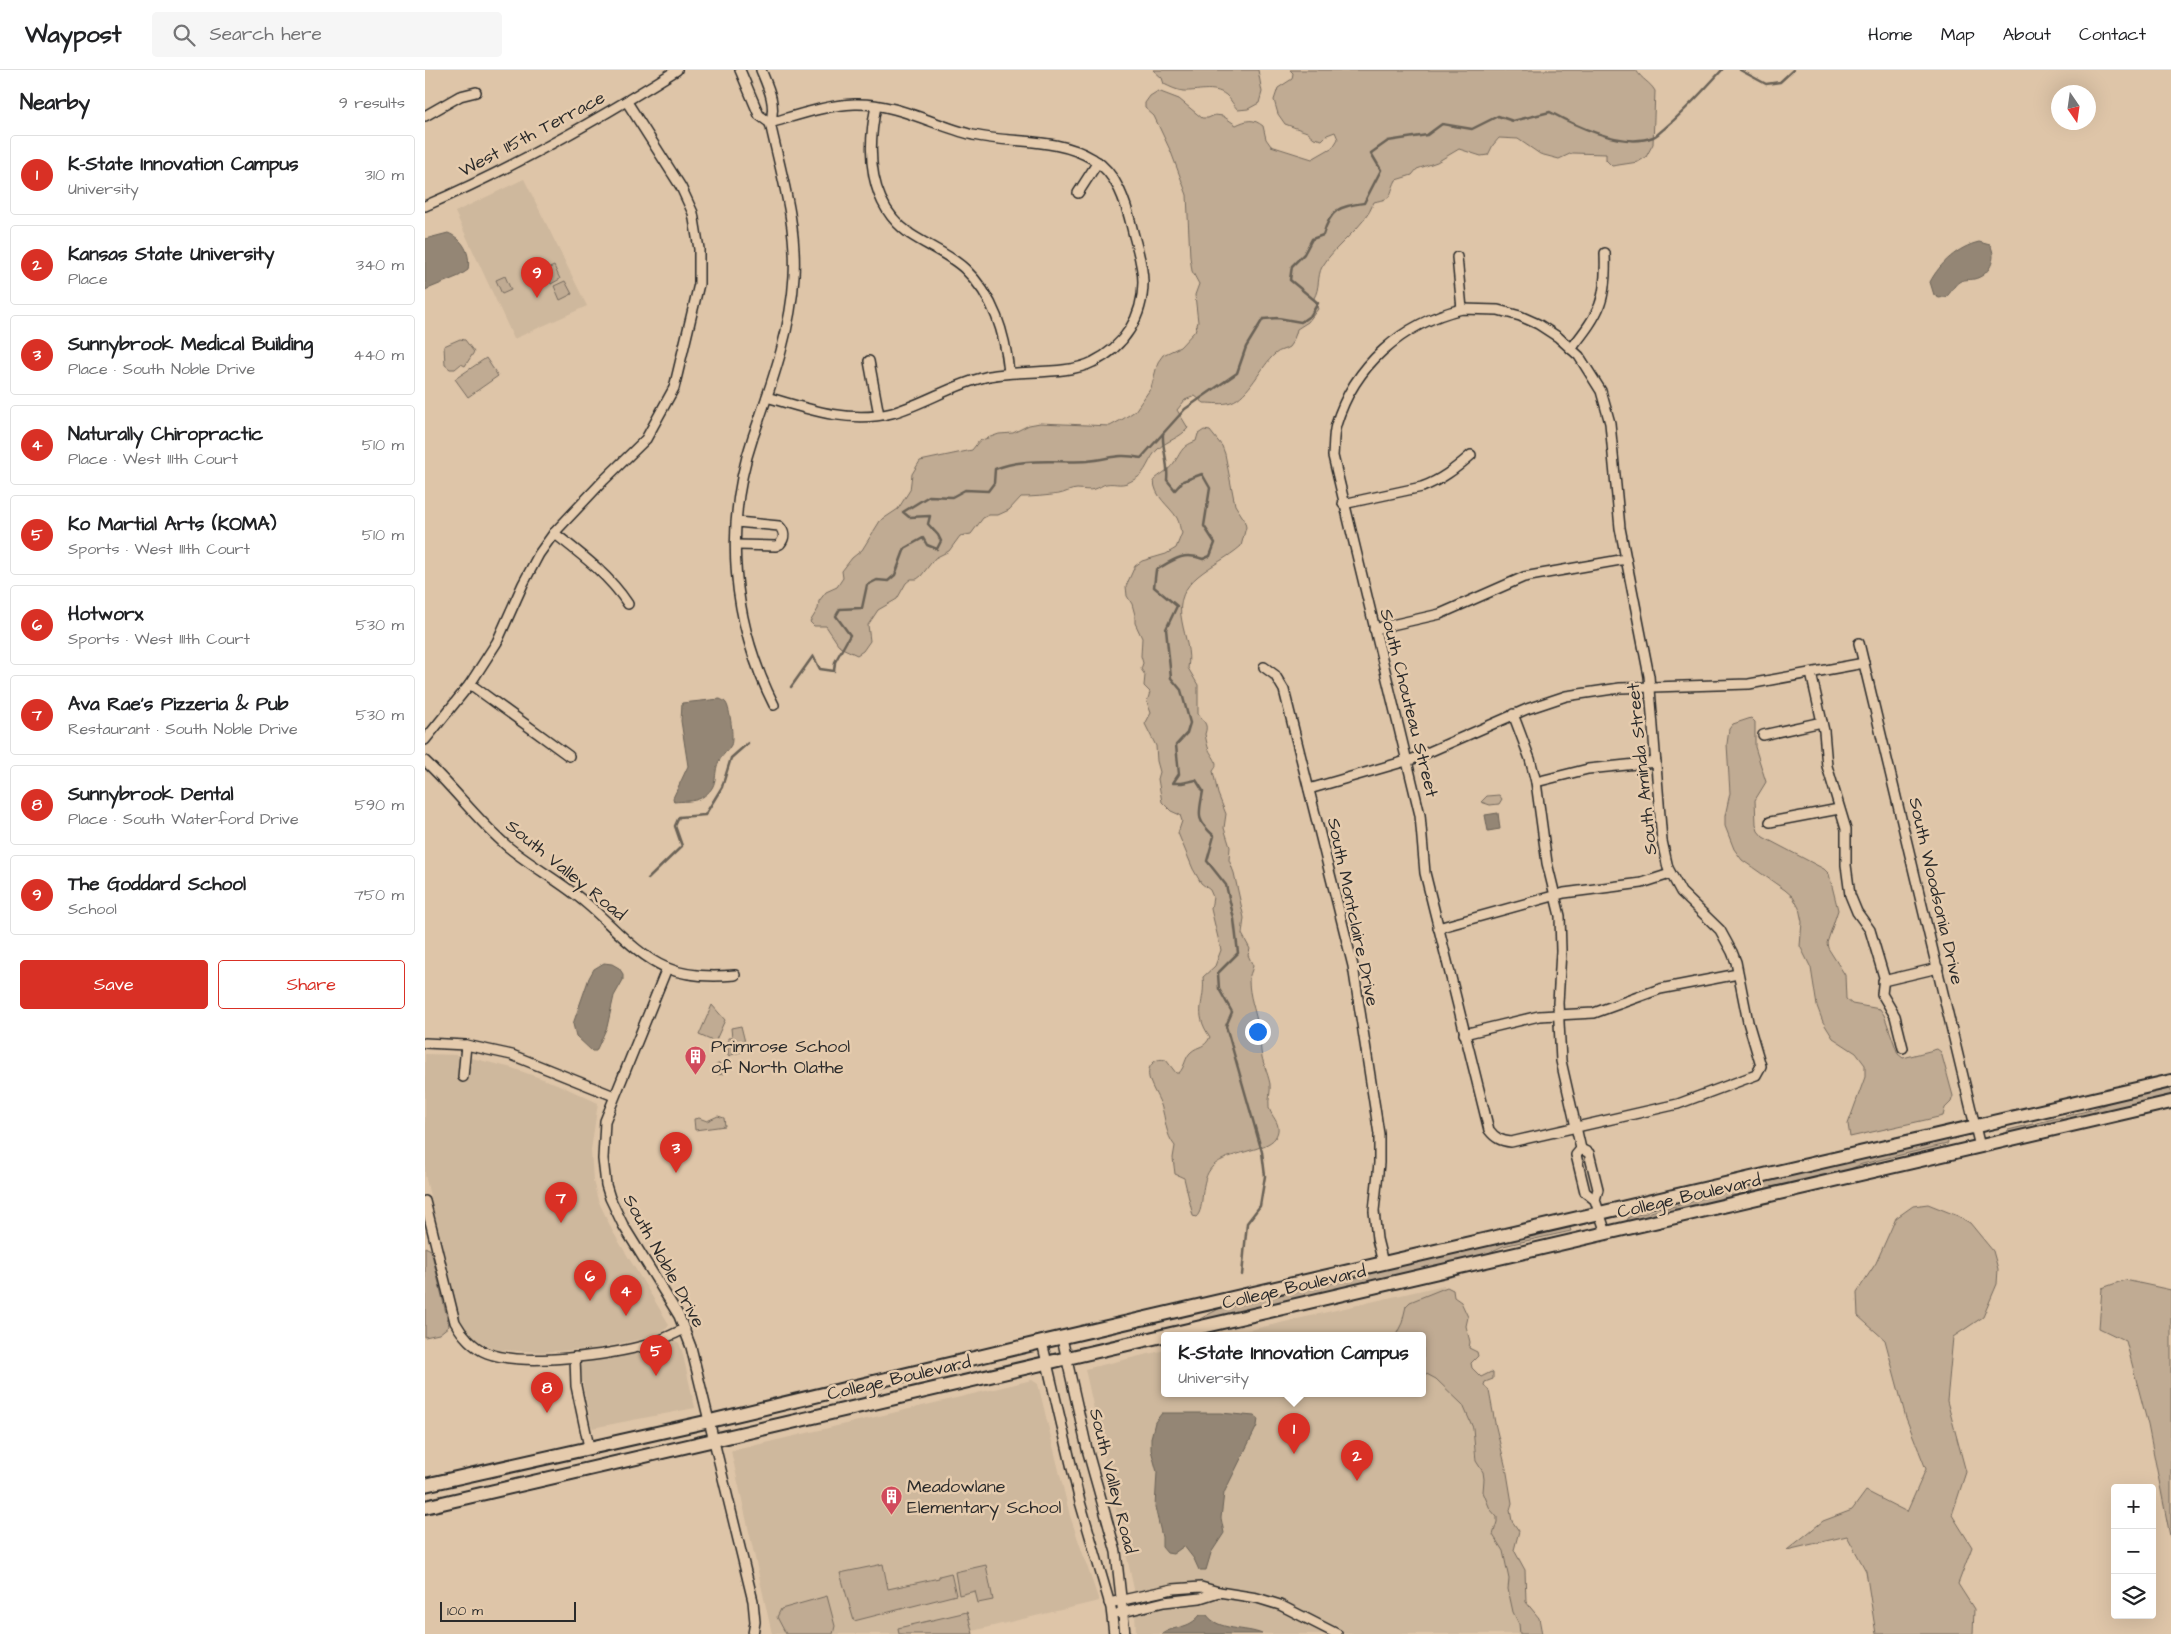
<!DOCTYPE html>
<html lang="en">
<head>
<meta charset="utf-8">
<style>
  body { margin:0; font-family:"Architects Daughter",sans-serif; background:#f6f6f6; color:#202124 }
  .controls { position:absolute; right:15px; bottom:15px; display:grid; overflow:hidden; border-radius:5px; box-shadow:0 5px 20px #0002 }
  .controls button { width:45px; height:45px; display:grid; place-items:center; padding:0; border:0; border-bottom:1px solid #e0e0e0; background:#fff; color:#202124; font:25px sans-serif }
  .compass { position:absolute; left:1626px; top:15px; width:45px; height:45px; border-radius:50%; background:#fff; box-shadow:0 5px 20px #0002; rotate:167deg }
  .scale { position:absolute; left:15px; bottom:12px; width:136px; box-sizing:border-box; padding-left:5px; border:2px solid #2b2b2b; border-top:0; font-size:14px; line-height:18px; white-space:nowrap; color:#2b2b2b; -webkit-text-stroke:4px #e5cbad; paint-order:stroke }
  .you { position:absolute; left:832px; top:961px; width:18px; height:18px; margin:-12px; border:4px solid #fff; border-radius:50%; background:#1a73e8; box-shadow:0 0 0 8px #1a73e833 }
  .badge { display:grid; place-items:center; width:32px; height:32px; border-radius:50%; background:#d93025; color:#fff; font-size:16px; font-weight:700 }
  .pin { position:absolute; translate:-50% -41px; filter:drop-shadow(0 1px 2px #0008) }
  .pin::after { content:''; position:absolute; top:26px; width:18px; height:15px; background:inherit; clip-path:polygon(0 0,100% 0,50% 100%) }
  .popup { position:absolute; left:736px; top:1262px; width:265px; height:65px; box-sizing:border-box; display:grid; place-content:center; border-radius:5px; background:#fff; filter:drop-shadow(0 1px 4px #0005); font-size:16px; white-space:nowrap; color:#757577 }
  .popup b { font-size:19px; color:#202124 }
  .popup::after { content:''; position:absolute; left:50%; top:100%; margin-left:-10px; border:10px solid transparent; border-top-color:#fff }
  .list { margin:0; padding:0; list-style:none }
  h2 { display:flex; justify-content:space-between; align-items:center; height:65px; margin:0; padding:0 20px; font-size:21px }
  h2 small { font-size:16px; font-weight:400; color:#757577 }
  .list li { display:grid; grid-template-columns:32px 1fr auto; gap:15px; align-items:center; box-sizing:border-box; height:80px; margin:0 10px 10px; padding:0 10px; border:1px solid #e0e0e0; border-radius:5px }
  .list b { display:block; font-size:19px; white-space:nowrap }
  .list p { margin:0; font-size:16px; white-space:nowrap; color:#757577 }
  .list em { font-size:16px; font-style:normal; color:#757577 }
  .actions { display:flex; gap:10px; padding:15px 20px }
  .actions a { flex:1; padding:11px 0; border:1px solid #d93025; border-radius:5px; text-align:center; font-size:18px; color:#d93025 }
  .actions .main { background:#d93025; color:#fff }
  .icon { flex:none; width:28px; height:28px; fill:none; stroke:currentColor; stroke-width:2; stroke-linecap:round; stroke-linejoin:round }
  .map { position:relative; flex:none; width:1746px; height:1564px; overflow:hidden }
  header { display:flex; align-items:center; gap:30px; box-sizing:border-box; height:70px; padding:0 25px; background:#fff; border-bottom:1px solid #e0e0e0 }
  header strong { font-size:24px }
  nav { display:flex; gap:28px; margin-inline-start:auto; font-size:18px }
  .search { width:350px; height:45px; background:#f6f6f6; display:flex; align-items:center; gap:12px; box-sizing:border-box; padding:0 18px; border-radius:5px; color:#757577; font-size:19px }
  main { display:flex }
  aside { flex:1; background:#fff }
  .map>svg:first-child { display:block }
  .built { fill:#ceb89d }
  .green { fill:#c0ab93; stroke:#766b5f }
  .water { fill:#948675; stroke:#6a6257 }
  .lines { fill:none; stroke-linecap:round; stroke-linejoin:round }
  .stream { stroke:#6a6257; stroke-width:2.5 }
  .street-casing { stroke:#2b2b2b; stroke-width:12 }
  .secondary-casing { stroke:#2b2b2b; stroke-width:16 }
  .street { stroke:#e5cbad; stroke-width:9 }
  .secondary { stroke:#e5cbad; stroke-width:12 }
  .labels { text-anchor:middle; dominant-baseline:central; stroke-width:5; stroke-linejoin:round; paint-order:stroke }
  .street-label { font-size:18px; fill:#2b2b2b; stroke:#e5cbad }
  .poi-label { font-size:18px; fill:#2b2b2b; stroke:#e5cbad; text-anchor:start }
</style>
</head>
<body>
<header>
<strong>Waypost</strong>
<div class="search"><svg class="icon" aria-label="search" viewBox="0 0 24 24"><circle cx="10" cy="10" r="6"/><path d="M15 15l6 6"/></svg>Search here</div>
<nav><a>Home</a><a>Map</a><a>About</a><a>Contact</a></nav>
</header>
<main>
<aside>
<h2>Nearby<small>9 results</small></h2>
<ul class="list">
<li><span class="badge">1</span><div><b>K-State Innovation Campus</b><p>University</p></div><em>310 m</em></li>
<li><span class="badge">2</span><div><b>Kansas State University</b><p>Place</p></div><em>340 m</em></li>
<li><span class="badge">3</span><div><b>Sunnybrook Medical Building</b><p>Place · South Noble Drive</p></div><em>440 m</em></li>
<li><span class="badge">4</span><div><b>Naturally Chiropractic</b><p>Place · West 111th Court</p></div><em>510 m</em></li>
<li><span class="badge">5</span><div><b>Ko Martial Arts (KOMA)</b><p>Sports · West 111th Court</p></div><em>510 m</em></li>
<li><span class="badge">6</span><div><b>Hotworx</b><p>Sports · West 111th Court</p></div><em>530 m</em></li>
<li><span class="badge">7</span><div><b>Ava Rae's Pizzeria &amp; Pub</b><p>Restaurant · South Noble Drive</p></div><em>530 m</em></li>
<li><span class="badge">8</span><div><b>Sunnybrook Dental</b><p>Place · South Waterford Drive</p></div><em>590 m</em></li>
<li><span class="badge">9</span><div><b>The Goddard School</b><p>School</p></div><em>750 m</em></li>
</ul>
<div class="actions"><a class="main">Save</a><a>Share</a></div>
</aside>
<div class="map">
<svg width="1746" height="1564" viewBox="0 0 1746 1564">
  <rect width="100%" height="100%" fill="#dec5a8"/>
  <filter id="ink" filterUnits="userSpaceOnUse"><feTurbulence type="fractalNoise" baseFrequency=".02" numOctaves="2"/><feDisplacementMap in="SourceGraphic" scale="10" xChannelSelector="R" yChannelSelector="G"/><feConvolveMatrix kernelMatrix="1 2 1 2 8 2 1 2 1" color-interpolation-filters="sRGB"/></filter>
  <g filter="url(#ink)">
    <!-- built -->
    <g class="built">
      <polygon points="99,109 162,236 89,269 30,142"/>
      <polygon points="0,984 34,985 87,998 132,1014 173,1033 166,1080 168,1111 173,1130 188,1162 242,1251 244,1255 242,1258 234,1264 217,1269 169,1279 118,1282 73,1280 56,1273 45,1264 37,1254 32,1241 0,1105"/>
      <polygon points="1019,1215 1102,1564 711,1564 709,1519 660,1299 740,1280 740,1323 998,1323 998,1265 803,1265"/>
      <polygon points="251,1271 254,1273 257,1281 270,1338 167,1358 157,1311 156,1298 158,1293 225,1279"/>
      <polygon points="607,1310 613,1314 645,1446 674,1531 534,1564 347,1564 306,1381"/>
    </g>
    <!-- green -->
    <g class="green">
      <path d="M728 0H833L837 22 834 33 823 39 813 40C808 35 806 29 801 25 788 15 772 22 758 21 751 20 745 17 739 14L737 8Z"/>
      <path d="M865 0H1211C1217 10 1225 12 1230 21L1228 74 1221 87 1213 92 1187 96 1181 90V84L1147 83 1134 89 1115 84 1093 69 1074 68 1068 75 1063 85 1056 86 1034 79 1012 92 992 99 987 105 971 110C962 129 970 127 949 132 939 159 911 173 897 197 892 206 895 218 889 228L893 239 883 252 872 259C871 265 868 272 864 277 860 280 854 280 850 284 836 296 824 326 806 332 798 335 788 333 779 333L770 326 760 330 752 340 763 358C755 368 743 370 733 379 723 388 722 403 710 409 696 418 692 412 681 414 677 415 674 418 670 419 664 421 658 419 652 419 646 419 640 423 634 424 621 426 608 427 596 427L584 440 573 445H564L558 448 546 464 535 466 524 481 510 488 496 506 492 509H486L481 513 472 529 453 540 443 555 445 571 438 581 432 585 415 577 401 556H389L385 552 393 539 394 531 401 522 412 517 418 508 417 501 427 488 437 480 455 451 473 439 485 420 487 404 495 391 547 380 554 371 574 364 588 363 604 355 615 353 685 356 698 349 710 341 726 318 733 292 738 285 755 277 770 261 773 252 770 225 774 214 767 201 765 187 762 125 746 82 729 46 720 38V33L725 26 733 21 754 29 777 48H783L790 45 798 46 811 55C822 50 828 48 838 56L841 69 846 76 887 89 908 77 913 69 910 62 902 65 897 70 889 68 882 62 860 54 853 44 849 30 853 18 867 9 868 3Z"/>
      <polygon points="129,196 135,209 126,214 120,200"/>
      <polygon points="80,206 86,220 77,224 71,210"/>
      <polygon points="140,211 147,224 135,230 129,216"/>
      <polygon points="35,269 40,270 49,282 40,296 36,294 30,299 25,299 20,295 19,276"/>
      <polygon points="61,288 73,306 43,327 30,309"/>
      <path d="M779 360 785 361 797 376 800 384 810 435 819 449 821 457 816 476C790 499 747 508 757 552 760 568 766 582 763 598L773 615V644C778 652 784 653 780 664 781 669 782 675 784 680 788 688 795 693 788 701L793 724 801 744 799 758 805 777 804 790 809 803 819 848 817 864 825 879 823 885 828 896C827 901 824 906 824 910 824 926 830 940 833 955 835 964 835 972 836 981 837 992 843 1003 845 1014 846 1022 843 1029 844 1037 846 1048 859 1054 850 1068 841 1081 802 1082 788 1096 773 1111 781 1139 771 1147L768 1146 759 1108 750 1104 748 1088 750 1076C740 1064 741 1049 736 1035 732 1023 715 1003 729 992 733 989 736 989 741 990L751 1003H754C760 997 760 987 766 982 774 975 779 979 785 967 767 941 781 933 778 907L790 896 796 880 786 839 788 827 785 820 776 813 768 799 753 763 757 751 755 745 746 741 737 732 733 709 735 702 732 691 731 676 720 654 726 643 722 632 725 622 719 616 720 605 716 599 718 593 716 586 717 568 710 553V545L707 534 702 526 701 516 710 496 717 491 741 484 751 478 757 463C754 458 755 453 752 448 744 435 729 427 729 410 734 405 744 400 748 394 757 382 755 377 771 371L773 364Z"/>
      <polygon points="1326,648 1330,652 1330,677 1341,712 1330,730 1331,754 1333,761 1338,767 1399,799 1404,804 1413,840 1402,873 1403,878 1420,905 1421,929 1427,934 1455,939 1459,945 1473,984 1478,988 1512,979 1516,982 1528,1026 1526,1032 1520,1038 1518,1046 1425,1067 1423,1054 1440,1007 1440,995 1431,983 1408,968 1398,952 1392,936 1386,898 1375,876 1377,852 1374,838 1368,827 1360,820 1317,790 1309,779 1300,756 1300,746 1305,723 1302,674 1304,659 1308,654"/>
      <polygon points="1074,725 1077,729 1074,734 1065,735 1056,732 1062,726"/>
      <polygon points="287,935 300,950 290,972 274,965"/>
      <polygon points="316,956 322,980 303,986 303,968 307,968 306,958"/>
      <circle cx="295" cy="999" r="5.5"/>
      <polygon points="1741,1018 1746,1020 1746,1027 1582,1064 1582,1062 1583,1060 1666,1040 1688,1031"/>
      <polygon points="293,1046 299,1048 300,1056 270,1060 269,1049 274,1048 282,1051"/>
      <polygon points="1522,1069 1523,1072 1522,1074 1437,1094 1420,1101 1206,1152 1202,1150 1204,1147 1267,1132 1297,1120"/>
      <polygon points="1503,1134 1533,1146 1545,1153 1568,1181 1573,1199 1572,1214 1558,1247 1528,1267 1522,1331 1541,1402 1527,1445 1547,1477 1533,1514 1549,1539 1548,1564 1451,1564 1441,1501 1422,1466 1362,1480 1398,1451 1427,1440 1441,1421 1482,1442 1501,1399 1481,1348 1460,1270 1433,1246 1432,1222 1451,1193 1471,1148 1488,1136"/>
      <polygon points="1144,1155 1146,1161 1078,1176 1055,1187 776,1252 775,1249 801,1235"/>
      <polygon points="0,1177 6,1180 24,1256 14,1264 0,1267"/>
      <polygon points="1700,1210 1746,1220 1746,1471 1723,1355 1701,1271 1674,1258 1677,1218"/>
      <polygon points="1022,1217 1028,1220 1029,1227 1036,1232 1043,1247 1041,1256 1045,1272 1044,1278 1052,1282 1053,1286 1046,1293 1047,1298 1056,1307 1066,1302 1068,1303 1068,1309 1060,1312 1059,1315 1064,1321 1070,1353 1082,1403 1087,1433 1085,1440 1087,1451 1094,1461 1089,1480 1100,1500 1101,1532 1114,1548 1117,1564 1095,1564 1094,1554 1088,1542 1083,1519 1084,1509 1078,1481 1068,1465 1072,1452 1072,1447 1065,1439 1058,1422 1059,1409 1058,1402 1051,1391 1048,1358 1038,1335 1011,1309 998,1302 998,1265 971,1265 977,1253 981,1236 985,1232"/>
      <polygon points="458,1494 463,1519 514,1508 514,1506 526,1503 531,1525 429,1551 415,1503"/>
      <polygon points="561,1495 568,1530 553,1533 550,1521 534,1525 530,1502"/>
      <polygon points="402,1526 410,1556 408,1564 361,1564 352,1547 356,1539"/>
      <polygon points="542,1542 548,1564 474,1564 473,1558"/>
    </g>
    <!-- water -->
    <g class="water">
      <path d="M23 163C38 169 46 183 43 200L34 206 0 220V169Z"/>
      <path d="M1554 172 1565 175C1573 188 1564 206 1549 209 1544 210 1539 209 1534 212 1529 215 1526 223 1521 227L1514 228 1509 225 1505 212C1515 193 1533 177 1554 172Z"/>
      <path d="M295 629C297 630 300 631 301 633 305 638 309 669 306 675 303 681 297 685 294 691 287 705 296 716 276 728 268 732 258 731 249 732L248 728 263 696 256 651 257 633Z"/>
      <polygon points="1073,743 1075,759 1063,761 1060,745"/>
      <polygon points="179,893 187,894 194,898 198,904 198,910 189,926 182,957 171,981 167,981 151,966 148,954 164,908 169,899"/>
      <polygon points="737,1343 796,1343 829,1346 833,1349 832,1356 799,1423 796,1448 799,1463 786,1483 781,1500 774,1500 769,1489 759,1476 748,1484 742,1483 737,1477 737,1467 730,1437 732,1402 726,1380 726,1368 730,1352"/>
      <path d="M775 1545H782C793 1561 821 1557 837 1564H737C750 1555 763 1560 775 1545Z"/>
    </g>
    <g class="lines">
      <!-- stream -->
      <g class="stream">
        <polyline points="1315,0 1341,14 1355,12 1368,0"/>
        <path d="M738 364C737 381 744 392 742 410L750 420 758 411 777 404 785 418 779 456 790 473 785 486 778 489C758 481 748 490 731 500L729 517 752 536 741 559 746 608 756 620 765 653 762 663 751 675 754 704 748 713H757L771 710 778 721C774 745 770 749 789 766L782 791 801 815 809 849 813 883 793 903 794 919 807 942 801 956 837 1082 840 1106 835 1136 822 1153 817 1205"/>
        <path d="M366 617 388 586 395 599 409 601 410 592 425 565 411 546 415 539 437 538 442 515 452 510 463 511 470 505 480 478 498 468 502 475 512 479 516 471 513 465 503 454 505 446 484 447 478 442 504 426 527 427 540 420 563 421 569 413 570 399C600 387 631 393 662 391 685 389 691 383 716 388L760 339 812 303 821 277 838 249 853 248 876 252 886 245 893 233 865 210 867 196 879 184 887 169 898 165C906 138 914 137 939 133L956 100 946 83 963 71 1002 65 1017 54 1047 59 1073 46 1088 51 1125 42C1151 56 1199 79 1228 67 1232 66 1236 61 1240 58 1261 40 1279 20 1297 0"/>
        <polyline points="223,809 257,776 250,756 254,747 280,745 297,717 306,688 323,673"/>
      </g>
      <defs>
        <g id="street">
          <polyline points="315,0 334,45 345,53"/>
          <path d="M336 0C343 17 352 35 345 53 356 103 372 154 369 206 366 262 346 315 328 367 298 456 307 552 349 635"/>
          <path d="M451 36C442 81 443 134 485 164 503 176 524 184 540 199 569 227 580 263 584 302"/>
          <polyline points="0,46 35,26 51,22"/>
          <polyline points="653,123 673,92"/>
          <path d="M0 136C88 98 171 51 252 0"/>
          <polyline points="1032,187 1037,239"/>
          <path d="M1037 239 1073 240 1095 246 1113 254 1133 267 1154 286 1176 321 1185 353 1195 458 1224 606 1237 771 1243 798 1256 822 1295 860 1307 882 1311 892 1323 952 1336 996 1331 1005 1253 1034 1086 1072C1076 1071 1070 1068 1064 1060L1000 803 995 745 908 386C909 376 908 365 911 355 929 295 978 253 1037 239Z"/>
          <path d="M1146 279C1175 242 1182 231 1180 183"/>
          <polyline points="444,291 454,345"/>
          <path d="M342 327C382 339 425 354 467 343 499 334 527 315 560 307 592 299 641 306 668 292 699 277 718 247 718 212 718 194 711 175 707 158 701 133 692 103 668 89 632 67 588 74 548 65 508 55 472 33 430 34 401 35 373 45 345 53"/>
          <path d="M918 434 997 417C1016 410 1030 399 1046 385"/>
          <path d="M129 463C157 485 184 505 203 534"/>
          <path d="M311 475 351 476 355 474C360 468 360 462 354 456L312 452"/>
          <polyline points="949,559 1015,544 1099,507 1201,489"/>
          <polyline points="1434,573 1555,1077"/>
          <polyline points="839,597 850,605 859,620 928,896 954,1064 954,1093 949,1141 952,1169 958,1193"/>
          <polyline points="1386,603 1399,661 1402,696 1421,759 1421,795 1425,825 1432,842 1445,860 1459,907 1457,924 1470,946 1478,978"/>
          <polyline points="45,614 144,686"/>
          <polyline points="1088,644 1105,689 1111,712 1122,793 1135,846 1136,881 1133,933 1136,991 1156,1079 1151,1085 1160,1122 1170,1130 1181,1163"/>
          <polyline points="1338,665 1397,652"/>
          <polyline points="0,670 45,614 72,572 98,514 114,484 129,463 179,410 221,369 249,318 274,214 274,179 268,143 256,117 202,32"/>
          <path d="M0 691C29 718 52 750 82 776 107 797 137 812 162 834 187 855 211 885 242 898 263 907 287 907 310 905"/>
          <polyline points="1111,712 1163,699 1231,692"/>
          <polyline points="884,719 988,689 1102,639 1141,626 1195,618 1324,614 1439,593"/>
          <polyline points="1345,752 1414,739"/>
          <polyline points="1013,858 1139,823 1217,813 1245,804"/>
          <polyline points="242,898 180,1051 178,1089 181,1115 185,1128 198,1155 254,1246 266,1277 328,1531 330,1552 328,1564"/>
          <polyline points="1458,911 1513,898"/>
          <polyline points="1039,964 1114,946 1169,943 1235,919 1313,904"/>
          <polyline points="0,973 41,975 87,985 189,1026"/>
          <polyline points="38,1007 41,975"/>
          <polyline points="1156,1079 1164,1083 1173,1119 1170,1130"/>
          <path d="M0 1131 30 1252C37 1265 49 1278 62 1283 99 1297 187 1285 225 1274 237 1270 248 1264 260 1259"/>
          <polyline points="637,1268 662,1379 691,1482 700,1564"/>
          <polyline points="617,1272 655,1432 686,1538 689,1564"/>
          <polyline points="150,1287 151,1316 164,1377"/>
          <polyline points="684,1533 748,1519 776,1517 794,1522 832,1528 855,1535 912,1564"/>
          <polyline points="694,1543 739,1532 775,1528 794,1522"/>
        </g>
        <g id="secondary">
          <polyline points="0,1415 285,1351 617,1272 1746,1011"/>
          <polyline points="0,1437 1746,1032"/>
        </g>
      </defs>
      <!-- street casing -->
      <use href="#street" class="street-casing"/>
      <!-- secondary casing -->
      <use href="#secondary" class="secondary-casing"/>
      <!-- street -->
      <use href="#street" class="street"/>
      <!-- secondary -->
      <use href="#secondary" class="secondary"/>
    </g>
  </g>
  <!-- icons -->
  <defs>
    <symbol id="building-pin" viewBox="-11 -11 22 30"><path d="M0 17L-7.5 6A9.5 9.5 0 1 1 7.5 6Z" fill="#d1495b" stroke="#e5cbad"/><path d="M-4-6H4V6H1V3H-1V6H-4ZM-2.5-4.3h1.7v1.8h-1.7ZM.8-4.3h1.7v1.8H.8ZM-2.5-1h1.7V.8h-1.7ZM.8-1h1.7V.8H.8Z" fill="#fff"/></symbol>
  </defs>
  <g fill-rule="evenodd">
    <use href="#building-pin" x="258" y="974" width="25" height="34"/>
    <use href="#building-pin" x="454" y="1414" width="25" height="34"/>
  </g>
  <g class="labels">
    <!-- street labels -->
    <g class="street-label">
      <text transform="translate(107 64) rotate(-28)">West 115th Terrace</text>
      <text transform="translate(984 633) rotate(76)">South Chouteau Street</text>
      <text transform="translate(1217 699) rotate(-96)">South Aminda Street</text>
      <text transform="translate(141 800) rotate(39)">South Valley Road</text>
      <text transform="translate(1511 821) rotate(77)">South Woodsonia Drive</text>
      <text transform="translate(928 842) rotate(78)">South Montclaire Drive</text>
      <text transform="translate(1264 1126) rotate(-13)">College Boulevard</text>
      <text transform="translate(239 1191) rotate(61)">South Noble Drive</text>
      <text transform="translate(869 1217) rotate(-13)">College Boulevard</text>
      <text transform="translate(474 1308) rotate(-13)">College Boulevard</text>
      <text transform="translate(688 1411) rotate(76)">South Valley Road</text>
    </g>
    <!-- poi labels -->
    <g class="poi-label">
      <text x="286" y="976">Primrose School<tspan x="286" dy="21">of North Olathe</tspan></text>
      <text x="482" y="1416">Meadowlane<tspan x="482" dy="21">Elementary School</tspan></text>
    </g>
  </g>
</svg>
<div class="controls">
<button>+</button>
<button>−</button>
<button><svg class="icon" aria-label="layers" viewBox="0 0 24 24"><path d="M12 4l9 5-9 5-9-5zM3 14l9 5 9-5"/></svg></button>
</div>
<svg class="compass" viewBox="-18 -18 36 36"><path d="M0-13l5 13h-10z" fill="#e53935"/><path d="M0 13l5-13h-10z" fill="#757577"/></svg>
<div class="scale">100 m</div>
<div class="you"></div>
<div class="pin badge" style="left:869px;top:1384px">1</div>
<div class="popup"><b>K-State Innovation Campus</b>University</div>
<div class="pin badge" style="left:932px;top:1411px">2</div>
<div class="pin badge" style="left:251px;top:1103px">3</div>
<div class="pin badge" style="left:201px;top:1246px">4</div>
<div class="pin badge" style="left:231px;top:1306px">5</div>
<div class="pin badge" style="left:165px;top:1231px">6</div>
<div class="pin badge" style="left:136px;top:1153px">7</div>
<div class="pin badge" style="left:122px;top:1343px">8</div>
<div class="pin badge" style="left:112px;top:228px">9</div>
</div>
</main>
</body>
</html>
